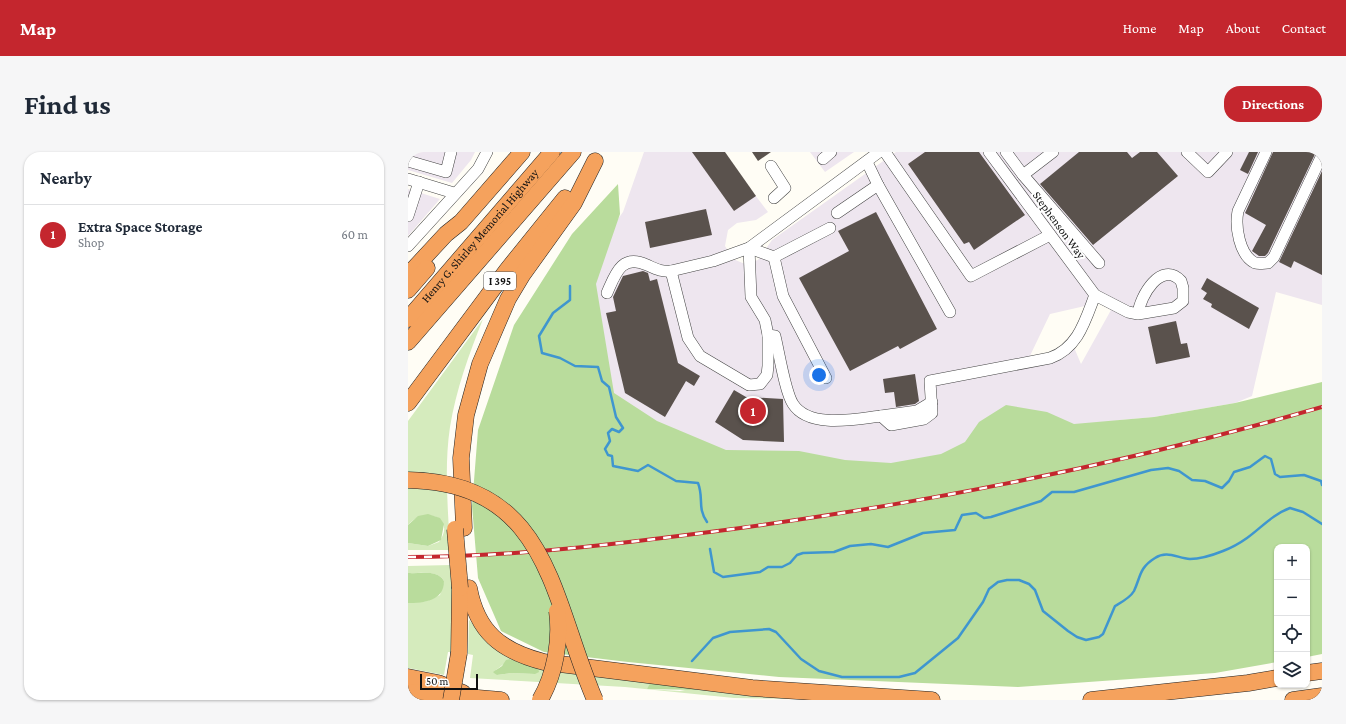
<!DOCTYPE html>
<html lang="en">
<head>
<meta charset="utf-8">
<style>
  body { margin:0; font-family:"Crimson Pro",serif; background:#f6f6f7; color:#1f2937 }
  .controls { position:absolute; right:12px; bottom:12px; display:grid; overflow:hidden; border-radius:8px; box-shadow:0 1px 3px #0004 }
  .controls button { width:36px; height:36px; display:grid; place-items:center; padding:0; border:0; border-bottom:1px solid #e0e1e3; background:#fff; color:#1f2937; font:20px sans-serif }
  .scale { position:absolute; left:12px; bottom:10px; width:58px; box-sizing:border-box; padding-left:4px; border:2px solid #111; border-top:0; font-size:11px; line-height:14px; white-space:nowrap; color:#111; -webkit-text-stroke:3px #fff; paint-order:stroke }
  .you { position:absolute; left:411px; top:223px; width:14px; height:14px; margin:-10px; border:3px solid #fff; border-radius:50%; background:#1a73e8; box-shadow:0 0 0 6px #1a73e833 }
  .badge { display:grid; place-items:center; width:26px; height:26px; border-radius:50%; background:#c4262e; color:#fff; font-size:13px; font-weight:700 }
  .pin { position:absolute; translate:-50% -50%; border:2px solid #fff; box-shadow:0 1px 4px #0006 }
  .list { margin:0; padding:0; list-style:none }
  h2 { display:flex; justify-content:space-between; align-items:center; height:52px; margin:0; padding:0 16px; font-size:17px }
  h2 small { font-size:13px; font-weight:400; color:#747a83 }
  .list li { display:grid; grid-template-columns:26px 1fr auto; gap:12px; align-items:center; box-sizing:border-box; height:60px; padding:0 16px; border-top:1px solid #e0e1e3 }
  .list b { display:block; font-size:15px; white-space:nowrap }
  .list p { margin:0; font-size:13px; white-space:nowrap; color:#747a83 }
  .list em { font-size:13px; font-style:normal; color:#747a83 }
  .icon { flex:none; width:22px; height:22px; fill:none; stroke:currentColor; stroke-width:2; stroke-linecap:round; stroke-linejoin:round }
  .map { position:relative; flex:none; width:914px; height:548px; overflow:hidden; border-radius:16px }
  header { display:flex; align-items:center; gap:24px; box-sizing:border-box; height:56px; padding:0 20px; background:#c4262e; color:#fff }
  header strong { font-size:19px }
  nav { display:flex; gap:22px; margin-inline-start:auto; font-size:14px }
  .intro { display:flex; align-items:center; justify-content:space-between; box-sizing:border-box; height:96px; padding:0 24px }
  h1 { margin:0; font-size:28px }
  .button { padding:10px 18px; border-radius:16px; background:#c4262e; color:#fff; font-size:14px; font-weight:700 }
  main { display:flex; gap:24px; padding:0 24px }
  aside { flex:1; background:#fff; border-radius:16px; box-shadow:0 1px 3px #0004 }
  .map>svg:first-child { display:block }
  .industrial { fill:#eee6ef; fill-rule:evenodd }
  .green { fill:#d5ebbd; fill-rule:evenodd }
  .forest { fill:#b9dc9c }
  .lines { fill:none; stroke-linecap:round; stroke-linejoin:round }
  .stream { stroke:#3f96cf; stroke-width:2.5 }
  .building { fill:#5a524d }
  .minor-casing { stroke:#444; stroke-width:12 }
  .highway-casing { stroke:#222; stroke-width:17 }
  .minor { stroke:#fff; stroke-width:11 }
  .highway { stroke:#f5a25d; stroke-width:16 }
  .rail-casing { stroke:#c4262e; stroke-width:4 }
  .rail { stroke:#fff; stroke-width:2.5; stroke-dasharray:8; stroke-linecap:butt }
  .highway-bridge-casing { stroke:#222; stroke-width:17; stroke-linecap:butt }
  .highway-bridge { stroke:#f5a25d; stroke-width:16 }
  .labels { text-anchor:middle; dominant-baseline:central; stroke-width:4; stroke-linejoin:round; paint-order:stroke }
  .shield { fill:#fff; stroke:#585858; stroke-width:1 }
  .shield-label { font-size:11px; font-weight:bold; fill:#111 }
  .street-label { font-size:12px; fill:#111; stroke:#fff }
</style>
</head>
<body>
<header>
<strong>Map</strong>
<nav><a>Home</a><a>Map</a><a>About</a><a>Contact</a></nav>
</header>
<div class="intro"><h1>Find us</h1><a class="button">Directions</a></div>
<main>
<aside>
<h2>Nearby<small></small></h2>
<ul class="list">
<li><span class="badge">1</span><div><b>Extra Space Storage</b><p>Shop</p></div><em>60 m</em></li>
</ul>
</aside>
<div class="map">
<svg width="914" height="548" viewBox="0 0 914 548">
  <rect width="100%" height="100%" fill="#fffdf5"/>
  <!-- industrial -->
  <g class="industrial">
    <polygon points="0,0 67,0 63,8 44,31 0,18"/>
    <path d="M236 0H314L360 60 348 68 329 71 320 78 317 94 325 107 337 112 350 108 364 88 488 0H914V153L868 140 844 244 827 251 746 265 712 268 502 323 85 278 197 85 215 60ZM690 151 703 158 673 212 665 193 672 191 665 184 646 203 619 210 642 162Z"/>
    <polygon points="402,0 446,0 417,20"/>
    <polygon points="0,37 32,47 0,84"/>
  </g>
  <!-- green -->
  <g class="green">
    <path d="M75 167C61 202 48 238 42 275 36 315 40 357 42 398H0V391L20 394 31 390C49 366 16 353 0 373V269Z"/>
    <path d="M43 413 46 454 44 500H40L36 523 0 516V451L19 449 32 443 36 429C29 417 11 422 0 421V414Z"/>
    <path d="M61 468 83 491 248 529 239 537 272 539 287 536 400 547 326 546 217 535 62 526 65 503 60 502ZM102 507 116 511 127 522 103 521 89 523 88 518Z"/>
  </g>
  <!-- forest -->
  <g class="forest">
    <polygon points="210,32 212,62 188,132 206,241 249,269 318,298 391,299 437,308 483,311 533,302 557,290 571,270 598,253 639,260 666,272 746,265 827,251 914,230 914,502 899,505 899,395 869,395 869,510 807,521 610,535 371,525 220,510 136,500 93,479 70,426 64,354 70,278 106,173 164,82"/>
    <polygon points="20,362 32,366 36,372 33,388 20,394 0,391 0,373 10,364"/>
    <path d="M0 421C12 422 29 417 36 429 36 449 16 451 0 451Z"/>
    <polygon points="102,507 130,516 131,520 127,522 103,521 89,523 86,521 85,520 94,514 98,508"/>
    <polygon points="243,530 287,536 288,538 239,537"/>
  </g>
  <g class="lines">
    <!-- stream -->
    <g class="stream">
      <path d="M162 134V148L145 161 131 184 134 201 152 206 167 214 190 215 194 229 201 235 208 265 215 276 211 280 204 277 200 281 202 289 197 297 200 303 204 304 205 314 230 319 240 313 268 329 290 331C296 346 289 356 299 370"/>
      <polyline points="302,397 306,420 315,425 352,420 360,415 374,415 382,411 389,403 395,401 426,400 442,394 463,392 480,395 515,381 547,378 554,363 568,361 576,366 583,365 633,349 644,340 666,340 743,318 760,316 771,319 784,328 797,329 814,336 821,329 826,320 842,315 857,304 863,307 867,322 872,325 896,323 913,329 914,333"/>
      <path d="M284 509 305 486 322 480 361 477 368 480 393 507 411 519 434 525H491L507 521 550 486 575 450 581 437 590 430 599 428H611L621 432 627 438 635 459 660 479 669 485 678 488 691 485 695 482 707 454C714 450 722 446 726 439 733 424 731 416 747 406 759 398 769 406 782 407 793 407 805 403 815 399 823 396 832 391 839 386 853 376 865 362 882 356L895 360 914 372"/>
    </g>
  </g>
  <!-- building -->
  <g class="building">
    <polygon points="284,0 317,0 348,44 326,59"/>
    <polygon points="344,0 363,0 350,9"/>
    <polygon points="517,0 571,0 617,63 566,98 561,90 556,92 500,12"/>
    <polygon points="671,0 719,0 724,6 732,0 749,0 770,24 685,93 632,32"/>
    <polygon points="841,0 850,0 840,22 832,18"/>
    <polygon points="865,0 908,0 860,101 857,104 851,104 844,99 858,73 837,61"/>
    <polygon points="914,19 914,123 886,109 883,116 871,110"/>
    <polygon points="298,57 304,83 242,96 237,70"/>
    <polygon points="468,60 529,177 492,197 490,194 442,219 391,126 441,99 430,79"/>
    <polygon points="235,119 240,121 242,129 249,127 270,211 292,224 286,234 278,229 257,265 217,241 198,161 208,159 205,145 215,124"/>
    <polygon points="799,126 851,156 841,177 803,155 804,152 795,147 799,141 793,137"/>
    <polygon points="768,169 773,192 779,191 782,205 748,212 740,175"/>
    <polygon points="507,222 511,249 507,252 488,255 486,240 477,241 475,227"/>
    <polygon points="326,238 338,245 375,247 376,290 335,288 307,270"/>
  </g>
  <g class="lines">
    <defs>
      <g id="minor">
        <polyline points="477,0 563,124 642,83"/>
        <path d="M581 0 687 143 720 160 730 162 766 156 775 149V136L773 129C753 108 732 144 730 162"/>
        <polyline points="598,0 615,23 691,111"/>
        <polyline points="779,0 800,20 819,0"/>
        <path d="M858 0 830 59C827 74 831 103 847 111 851 112 857 111 860 111L866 105 914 3"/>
        <polyline points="415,7 423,0"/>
        <polyline points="0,9 38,20 43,0"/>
        <polyline points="459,10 470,33 542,160"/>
        <polyline points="363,14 377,36 366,46"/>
        <polyline points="615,23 645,0"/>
        <polyline points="0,27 46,41"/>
        <polyline points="429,61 470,33"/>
        <polyline points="0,64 11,30"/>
        <polyline points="0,94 70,17 79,0"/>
        <polyline points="341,96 343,145 357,168 360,183 360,214 359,223 352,232 341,233 292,204 280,186 263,119 305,109 341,96 471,0"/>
        <polyline points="341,96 366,105 422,76"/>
        <polyline points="366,105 375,144 418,226"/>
        <path d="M199 141C207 123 213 101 239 113 248 117 253 120 263 119"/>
        <path d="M360 183 367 184C371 200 377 240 385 252 401 277 448 267 473 264L483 273 516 267 524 261 522 229 642 206C670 196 677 169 687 143"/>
        <polyline points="473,264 509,259 524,250"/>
      </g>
      <g id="highway">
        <polyline points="0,123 38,82 53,70 114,0"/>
        <polyline points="0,138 19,116"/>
        <path id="s1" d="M0 167 144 0"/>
        <polyline points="0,190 165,0"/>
        <polyline points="0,251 99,118 157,46"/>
        <polyline points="56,376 53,306 58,263 72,212 100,147 115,122 166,51 187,9"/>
        <path d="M61 436C69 480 93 499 136 510L344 536 524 548"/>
        <polyline points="51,501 52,436"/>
        <polyline points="899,521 914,519"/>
        <polyline points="0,525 30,531 55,541"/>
        <polyline points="0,540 93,548"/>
        <polyline points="683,548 840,531 869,526"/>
        <polyline points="885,548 914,544"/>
      </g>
    </defs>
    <!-- minor casing -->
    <use href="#minor" class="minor-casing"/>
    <!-- highway casing -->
    <use href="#highway" class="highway-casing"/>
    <!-- minor -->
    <use href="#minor" class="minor"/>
    <!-- highway -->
    <use href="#highway" class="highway"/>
    <defs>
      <path id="rail" d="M0 405C109 405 218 391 325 377 524 350 721 311 914 255"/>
    </defs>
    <!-- rail casing -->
    <use href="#rail" class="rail-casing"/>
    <!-- rail -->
    <use href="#rail" class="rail"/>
    <defs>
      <g id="highway-bridge">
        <path d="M0 328C142 331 143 447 187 548"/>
        <polyline points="47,377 52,436"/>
        <polyline points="43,548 51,501"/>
        <path d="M132 548C147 522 153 489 149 459"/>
      </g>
    </defs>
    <!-- highway-bridge casing -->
    <use href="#highway-bridge" class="highway-bridge-casing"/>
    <!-- highway-bridge -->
    <use href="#highway-bridge" class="highway-bridge"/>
  </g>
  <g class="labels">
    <!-- shield labels -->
    <rect class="shield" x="76" y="120" width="32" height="18" rx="3"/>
    <g class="shield-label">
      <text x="92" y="129">I 395</text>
    </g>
    <!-- street labels -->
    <g class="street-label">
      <text transform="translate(651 73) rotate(54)">Stephenson Way</text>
      <text stroke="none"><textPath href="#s1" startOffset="110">Henry G. Shirley Memorial Highway</textPath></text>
    </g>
  </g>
</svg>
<div class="controls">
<button>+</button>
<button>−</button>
<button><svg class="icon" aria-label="locate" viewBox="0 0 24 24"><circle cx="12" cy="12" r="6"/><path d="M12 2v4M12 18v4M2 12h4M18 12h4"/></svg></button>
<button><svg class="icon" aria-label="layers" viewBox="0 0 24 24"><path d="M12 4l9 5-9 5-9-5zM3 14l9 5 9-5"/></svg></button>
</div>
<div class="scale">50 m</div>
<div class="you"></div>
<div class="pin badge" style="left:345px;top:259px">1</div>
</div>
</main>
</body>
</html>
